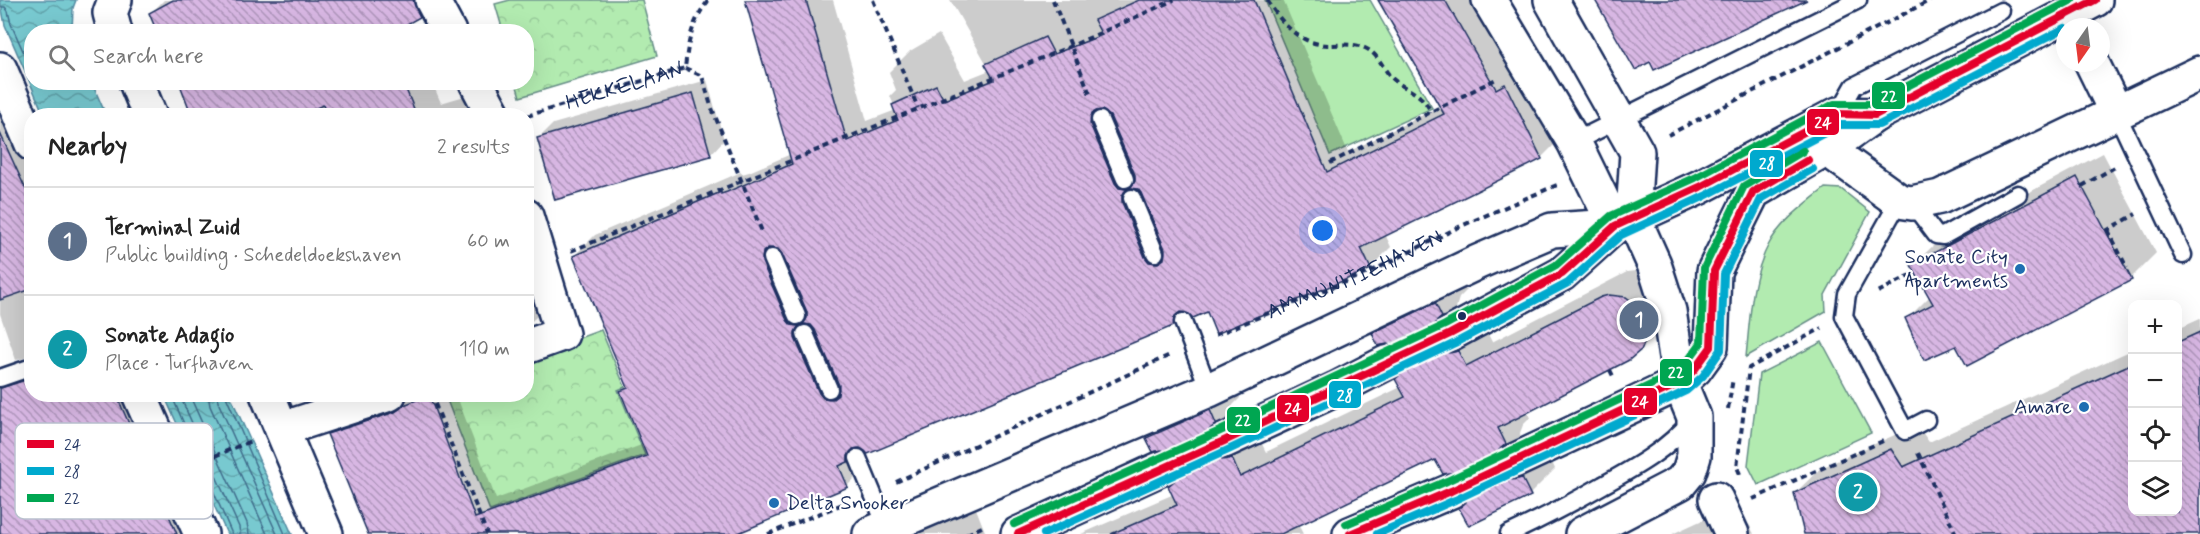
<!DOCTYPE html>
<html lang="en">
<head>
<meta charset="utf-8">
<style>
  body { margin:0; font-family:Mynerve,sans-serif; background:#f6f6f6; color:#222 }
  .controls { position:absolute; right:18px; bottom:18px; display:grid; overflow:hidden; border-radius:12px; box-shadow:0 6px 24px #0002 }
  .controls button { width:54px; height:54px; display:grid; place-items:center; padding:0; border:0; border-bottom:2px solid #e0e0e0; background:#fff; color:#222; font:30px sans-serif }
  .compass { position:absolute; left:2056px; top:18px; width:54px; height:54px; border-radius:50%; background:#fff; box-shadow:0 6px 24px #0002; rotate:194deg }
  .you { position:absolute; left:1323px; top:231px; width:21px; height:21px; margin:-15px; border:4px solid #fff; border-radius:50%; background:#1a73e8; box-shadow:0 0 0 9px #1a73e833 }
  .badge { display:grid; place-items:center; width:39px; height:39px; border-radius:50%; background:#0b8043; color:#fff; font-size:20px; font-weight:700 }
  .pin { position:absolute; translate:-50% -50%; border:3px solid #fff; box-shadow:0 2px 6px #0006 }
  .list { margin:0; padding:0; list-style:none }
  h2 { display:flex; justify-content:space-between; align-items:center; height:78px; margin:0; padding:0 24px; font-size:26px }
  h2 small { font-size:20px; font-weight:400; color:#767676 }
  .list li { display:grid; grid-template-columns:39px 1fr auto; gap:18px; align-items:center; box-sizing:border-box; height:108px; padding:0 24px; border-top:2px solid #e0e0e0 }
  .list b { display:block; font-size:22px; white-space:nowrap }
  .list p { margin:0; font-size:20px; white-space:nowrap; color:#767676 }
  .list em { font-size:20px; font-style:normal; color:#767676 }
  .icon { flex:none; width:33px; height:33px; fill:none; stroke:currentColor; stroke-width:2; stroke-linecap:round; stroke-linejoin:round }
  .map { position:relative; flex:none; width:2200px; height:534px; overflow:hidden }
  .search { position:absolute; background:#fff; box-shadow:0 6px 24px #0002; left:24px; top:24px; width:510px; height:66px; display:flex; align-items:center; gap:15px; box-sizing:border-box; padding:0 21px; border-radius:24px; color:#767676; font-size:22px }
  .panel { position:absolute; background:#fff; box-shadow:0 6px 24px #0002; left:24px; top:108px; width:510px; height:294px; border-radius:24px }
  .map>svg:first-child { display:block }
  .forest { fill:url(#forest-crowns); stroke:#668d87; stroke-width:1.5 }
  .garden { fill:#b2ebb0; stroke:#668d87; stroke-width:1.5 }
  .water { fill:url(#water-waves); stroke:#538ba2; stroke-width:1.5 }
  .shadow { fill:#0003 }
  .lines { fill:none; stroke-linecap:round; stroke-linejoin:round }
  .shore { stroke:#406d8c; stroke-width:1.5 }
  .building { fill:url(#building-back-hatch); stroke:#1b2f5e; stroke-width:1.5; fill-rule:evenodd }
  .secondary-tunnel { stroke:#d1d5df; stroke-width:33; stroke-dasharray:33 16; stroke-linecap:butt }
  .lane-casing { stroke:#1b2f5e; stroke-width:21 }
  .street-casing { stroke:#1b2f5e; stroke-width:38 }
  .secondary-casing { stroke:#1b2f5e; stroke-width:38 }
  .path { stroke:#1b2f5e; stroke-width:4; stroke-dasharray:6 4.5; stroke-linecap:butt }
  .lane { stroke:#fff; stroke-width:16 }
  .street { stroke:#fff; stroke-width:33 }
  .secondary { stroke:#fff; stroke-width:33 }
  .bus-1-casing { stroke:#fff; stroke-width:12 }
  .bus-2-casing { stroke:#fff; stroke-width:12 }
  .bus-3-casing { stroke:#fff; stroke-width:12 }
  .bus-1 { stroke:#e4002b; stroke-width:8 }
  .bus-2 { stroke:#00a9ce; stroke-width:8 }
  .bus-3 { stroke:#00a651; stroke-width:8 }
  .poi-dot { fill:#1f6fb2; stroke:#fff; stroke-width:2 }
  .bus-dot { fill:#1b2f5e; stroke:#fff; stroke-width:2 }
  .labels { text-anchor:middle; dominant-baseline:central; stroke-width:4.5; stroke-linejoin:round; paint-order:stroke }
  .street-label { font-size:21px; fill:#1b2f5e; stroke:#fff }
  .poi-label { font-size:21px; fill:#1b2f5e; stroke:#fff; text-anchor:end }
  .key { fill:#fff; stroke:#bbc1cf; stroke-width:1.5 }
  .key-label { font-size:16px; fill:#1b2f5e }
  .line-badge { stroke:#fff; stroke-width:2 }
  .badge-label { font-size:16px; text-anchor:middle; font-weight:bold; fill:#fff }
</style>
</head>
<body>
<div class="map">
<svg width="2200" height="534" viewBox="0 0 2200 534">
  <defs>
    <pattern id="forest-crowns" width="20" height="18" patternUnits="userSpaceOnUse" patternTransform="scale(1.5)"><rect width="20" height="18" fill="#b2ebb0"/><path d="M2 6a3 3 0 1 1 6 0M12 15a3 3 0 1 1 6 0" fill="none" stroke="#98ca9a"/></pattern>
    <pattern id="water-waves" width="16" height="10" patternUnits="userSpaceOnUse" patternTransform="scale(1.5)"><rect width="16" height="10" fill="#78c9d0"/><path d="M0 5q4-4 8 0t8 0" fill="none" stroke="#62a4ac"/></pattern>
    <pattern id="building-back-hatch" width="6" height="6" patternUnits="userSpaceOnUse" patternTransform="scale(1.5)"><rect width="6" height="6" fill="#d8b7e3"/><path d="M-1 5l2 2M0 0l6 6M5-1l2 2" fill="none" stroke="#ae95bb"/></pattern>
  </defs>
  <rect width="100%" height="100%" fill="#fff"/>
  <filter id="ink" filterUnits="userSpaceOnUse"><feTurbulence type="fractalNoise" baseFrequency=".0167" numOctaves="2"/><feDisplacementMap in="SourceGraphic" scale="12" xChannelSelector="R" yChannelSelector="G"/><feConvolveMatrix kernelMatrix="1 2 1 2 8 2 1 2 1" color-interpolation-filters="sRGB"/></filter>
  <g filter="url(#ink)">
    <!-- forest -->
    <g class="forest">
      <polygon points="510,0 642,0 657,56 520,97 516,83 526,82 526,32 503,31 495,4"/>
      <polygon points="601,330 625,387 618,390 645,455 490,511 445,395 526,394 527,357"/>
    </g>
    <!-- garden -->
    <g class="garden">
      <polygon points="1265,0 1370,0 1432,108 1330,155"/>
      <path d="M1825 188 1841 189 1870 212 1825 295 1826 311 1746 357C1750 319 1751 277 1769 244 1781 221 1806 204 1825 188Z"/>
      <polygon points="1822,342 1871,433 1758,485 1748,465 1759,374"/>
    </g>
    <!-- water -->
    <g class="water">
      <polygon points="0,0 76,0 73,8 72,31 32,32 32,82 92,83 106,115 44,115 5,25"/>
      <polygon points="164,395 230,395 292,534 227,534"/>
    </g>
    <!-- shadow -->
    <g class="shadow">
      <polygon points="164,0 434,0 419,16 407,22 411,32 159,32 151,13"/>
      <polygon points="764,0 833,0 867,121 896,110 890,96 896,90 889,72 910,51 939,34 965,80 990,70 950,0 1283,0 1348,152 1441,106 1380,0 1478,0 1562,137 1541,158 1385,234 1391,247 1370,268 1208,310 1187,311 1173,325 859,445 868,465 847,486 732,534 370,534 328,434 349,414 408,394 456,394 496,499 644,444 622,391 628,385 574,256 595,235 741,172 742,174 749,172 791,154"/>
      <polygon points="0,63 32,134 32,356 16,360 0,314"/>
      <polygon points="707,80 724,140 710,155 539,138 553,124"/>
      <polygon points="180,82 432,82 441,103 485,90 492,116 194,116"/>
      <polygon points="2103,153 2156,253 2131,278 1957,345 1907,319 1930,296 1913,265 1939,240"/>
      <polygon points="526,234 552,303 526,326"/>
      <polygon points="1643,270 1661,328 1635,354 1527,411 1530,418 1523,425 1520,433 1522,444 1548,453 1555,469 1530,494 1468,501 1471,494 1469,483 1463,474 1436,458 1298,524 1303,534 1081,534 1174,494 1180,472 1178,460 1171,452 1148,439 1173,413 1235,386 1240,398 1233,405 1230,412 1232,424 1257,434 1266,452 1401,387 1406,364 1404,354 1396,346 1374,333 1399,308 1460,279 1466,291 1459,298 1456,308 1458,317 1484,326 1492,342 1627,272"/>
      <polygon points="2200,319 2200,534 1806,534 1795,493 1821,468 1917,425 1929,442 2132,350 2132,512 2178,512 2178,329"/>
      <polygon points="21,368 32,389 32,394 147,394 208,534 0,534 0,376"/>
      <polygon points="973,501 986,534 903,534"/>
      <polygon points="1733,506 1740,517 1750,526 1754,534 1672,534"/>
    </g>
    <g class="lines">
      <!-- shore -->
      <g class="shore">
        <polyline points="0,7 5,7 8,11 11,24 32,71"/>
        <polyline points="171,394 232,534"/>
        <polyline points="179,394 239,527 240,534"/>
        <polyline points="189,394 247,523 249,534"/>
        <polyline points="208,394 210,406 267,534"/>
        <polyline points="217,394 218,402 277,534"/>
        <polyline points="225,394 285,534"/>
      </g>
    </g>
    <!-- building -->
    <g class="building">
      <polygon points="173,0 413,0 420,17 393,32 157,32 149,13"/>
      <path d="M745 0H806L847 141 898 120 892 105 936 85 944 100 994 80 985 64 1045 37 1054 54 1102 35 1094 20 1139 0H1254L1327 172 1444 114 1378 0H1445L1496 89 1505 84 1542 159 1361 248 1371 269 1216 334 1207 312 1193 318 1189 314 1180 312 1175 316 1173 326 868 454 860 448 853 449 848 456V462L839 466 848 487 736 534H368L327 434 395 412 404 405 429 395 475 518 647 456 620 391 628 388 573 256 721 192V194L727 192 792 164ZM1102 110 1110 116 1135 175V181L1130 188 1138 189 1141 193 1165 249 1164 259 1158 263 1149 262 1145 257 1122 202V196L1127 189 1119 188 1115 183 1090 124 1092 113ZM768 248 778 249 782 254 807 312V318L803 324 811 325 815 330 839 385 838 395 833 399 823 398 819 393 795 338V332L799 326 791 325 787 320 762 262 763 252Z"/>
      <polygon points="1595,0 1807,0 1654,70 1650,62 1635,70"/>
      <polygon points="179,82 403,82 417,116 327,116 323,105 298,116 192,116"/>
      <polygon points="693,93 711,156 555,200 537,138"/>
      <polygon points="0,133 32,203 32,289 0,300"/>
      <polygon points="2077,177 2132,280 1967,366 1956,346 1924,360 1905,318 1933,304 1911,265"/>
      <polygon points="1609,295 1626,297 1639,307 1644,314 1648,325 1648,333 1642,349 1629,360 1498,428 1506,444 1498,451 1495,459 1497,469 1503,476 1512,480 1522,478 1531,496 1469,526 1459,508 1466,502 1469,494 1468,483 1462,476 1454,473 1443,474 1435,460 1281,534 1111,534 1177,505 1168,486 1175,480 1179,471 1177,461 1170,453 1162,450 1153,452 1146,438 1210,410 1216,424 1209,430 1205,439 1207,449 1214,457 1222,460 1232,458 1240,477 1405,397 1395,379 1402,373 1405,364 1403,355 1396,347 1387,344 1378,346 1372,333 1435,303 1442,317 1434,325 1431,334 1433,342 1441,350 1449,353 1458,351 1466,366 1601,297"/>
      <polygon points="2200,332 2200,534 1804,534 1794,493 1891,449 1903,467 2133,363 2133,512 2178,512 2178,342"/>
      <polygon points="32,378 32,394 116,394 177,534 0,534 0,388"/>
    </g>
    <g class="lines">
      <!-- secondary-tunnel -->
      <g class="secondary-tunnel">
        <polyline points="1386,363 1450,334"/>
        <polyline points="1160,469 1224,441"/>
        <polyline points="1451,491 1514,461"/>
      </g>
      <defs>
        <g id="lane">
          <polyline points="2116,112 2183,255"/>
          <polyline points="1838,114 1854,86 2001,11"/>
          <polyline points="1100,120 1125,179"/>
          <polyline points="1574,142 1858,0"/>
          <polyline points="1132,198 1155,253"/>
          <polyline points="1899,201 1847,294 1844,316 1905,431 1926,420"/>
          <polyline points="1912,203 1936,235 1943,236 2018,194"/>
          <polyline points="772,258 797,316"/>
          <polyline points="1183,322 1209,390"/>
          <polyline points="805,334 829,389"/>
          <polyline points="0,378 32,367"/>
          <polyline points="858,458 887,528"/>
          <path d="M1509 534C1541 519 1572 503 1603 485 1636 467 1668 449 1692 420"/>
        </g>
        <g id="street">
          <polyline points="115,0 110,13 115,32"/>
          <polyline points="432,0 449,32"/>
          <polyline points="1489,0 1574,142 1615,226"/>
          <polyline points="1551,0 1637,152 1633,217"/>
          <polyline points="2092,63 2116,112"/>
          <polyline points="0,69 32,144"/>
          <polyline points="136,82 150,116"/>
          <polyline points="476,82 494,116"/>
          <polyline points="1827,149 1899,201 1912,203 1940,197 2200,73"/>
          <polyline points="526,216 562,334 526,347"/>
          <polyline points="139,394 201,534"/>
          <polyline points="267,394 326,534"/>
          <polyline points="282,429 389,394"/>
          <polyline points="1716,499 1732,534"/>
        </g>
        <g id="secondary">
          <polyline points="1450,334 1562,274 1615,226"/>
          <polyline points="1224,441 1336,389 1386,363"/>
          <polyline points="1514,461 1680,383 1695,369 1711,347 1714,271 1753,192 1827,149 1875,115 2095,0"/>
          <polyline points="870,534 1209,390 1478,262 1552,230 1615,226 1700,187 1838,114 1875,115"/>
          <polyline points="1018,534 1160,469"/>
          <polyline points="1350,534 1451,491"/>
          <polyline points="1582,534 1680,483 1689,472 1694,456 1694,417 1680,383 1669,311 1654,264 1633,217"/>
        </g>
      </defs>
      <!-- lane casing -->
      <use href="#lane" class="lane-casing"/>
      <!-- street casing -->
      <use href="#street" class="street-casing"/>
      <!-- secondary casing -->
      <use href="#secondary" class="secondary-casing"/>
      <!-- path -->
      <g class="path">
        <polyline points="873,0 918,108"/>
        <polyline points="1053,0 1091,97"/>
        <path d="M1267 0C1282 23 1298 44 1328 45 1340 45 1354 43 1365 48 1377 53 1382 66 1390 76 1399 86 1411 89 1420 97 1425 101 1428 107 1432 112"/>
        <polyline points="291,32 301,27 304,32"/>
        <polyline points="685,68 702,76 711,106 763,234"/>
        <path id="s1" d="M527 116 685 68C688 42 692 20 709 0"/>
        <polyline points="1668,135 1931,0"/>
        <polyline points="1330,163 1498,78"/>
        <polyline points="2082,186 2115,167"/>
        <polyline points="2108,230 2127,268"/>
        <polyline points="2106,231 2136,214"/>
        <polyline points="571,251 1071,46 1174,0"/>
        <polyline points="1878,292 1915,273"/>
        <path id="s2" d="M1215 335 1372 271 1461 226 1557 185"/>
        <polyline points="1610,370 1614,378"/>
        <polyline points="431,394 487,534"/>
        <polyline points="1728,409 1733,378"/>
        <polyline points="1918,453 1956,534"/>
        <polyline points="205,460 251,441"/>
        <polyline points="1740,474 1737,467 1749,368 1822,328"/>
        <polyline points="896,482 1170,355"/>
        <polyline points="1753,499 1883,441"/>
        <polyline points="768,534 848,502"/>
        <polyline points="967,534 984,526"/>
      </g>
      <!-- lane -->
      <use href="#lane" class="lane"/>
      <!-- street -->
      <use href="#street" class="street"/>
      <!-- secondary -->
      <use href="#secondary" class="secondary"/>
      <defs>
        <g id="bus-1">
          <polyline points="1018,534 1224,441 1450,334 1562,274 1615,226 1700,187 1838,114 1875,115 2095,0"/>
          <polyline points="1350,534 1451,491 1680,383 1695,369 1711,347 1714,271 1753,192 1808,160"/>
        </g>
        <g id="bus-2">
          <polyline points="1044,534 1228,450 1455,343 1568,283 1621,235 1705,196 1840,125 1879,125 2065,28"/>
          <polyline points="1377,534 1455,500 1686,391 1703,376 1721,350 1724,274 1761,199 1813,169"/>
        </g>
        <g id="bus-3">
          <polyline points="1014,524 1220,431 1445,325 1556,265 1611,216 1695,178 1834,104 1873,104 2072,0"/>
          <polyline points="1346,524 1447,481 1674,374 1687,362 1701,343 1704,268 1744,186 1803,151"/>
        </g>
      </defs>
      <!-- bus-1 casing -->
      <use href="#bus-1" class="bus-1-casing"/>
      <!-- bus-2 casing -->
      <use href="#bus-2" class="bus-2-casing"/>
      <!-- bus-3 casing -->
      <use href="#bus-3" class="bus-3-casing"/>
      <!-- bus-1 -->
      <use href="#bus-1" class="bus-1"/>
      <!-- bus-2 -->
      <use href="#bus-2" class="bus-2"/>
      <!-- bus-3 -->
      <use href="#bus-3" class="bus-3"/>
    </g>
  </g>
  <!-- markers -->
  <g class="poi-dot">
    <circle cx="2020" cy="269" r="6"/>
    <circle cx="2084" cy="407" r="6"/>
    <circle cx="774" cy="503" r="6"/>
  </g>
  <circle class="bus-dot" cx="1462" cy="316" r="5"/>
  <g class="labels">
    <!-- street labels -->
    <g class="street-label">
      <text stroke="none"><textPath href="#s1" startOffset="102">HEKKELAAN</textPath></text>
      <text stroke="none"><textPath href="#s2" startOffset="152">AMMUNITIEHAVEN</textPath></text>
    </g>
    <!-- poi labels -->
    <g class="poi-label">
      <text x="2008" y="257">Sonate City<tspan x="2008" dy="24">Apartments</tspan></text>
      <text x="2072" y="407">Amare</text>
      <text x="786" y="503" text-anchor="start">Delta Snooker</text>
    </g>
  </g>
  <!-- legend -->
  <rect x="15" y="423" width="198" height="96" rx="9" class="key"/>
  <rect x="27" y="440" width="27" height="8" fill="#e4002b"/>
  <rect x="27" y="467" width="27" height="8" fill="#00a9ce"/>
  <rect x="27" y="494" width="27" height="8" fill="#00a651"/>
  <g class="key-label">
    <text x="64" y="450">24</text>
    <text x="64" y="477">28</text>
    <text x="64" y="504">22</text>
  </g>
  <g class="line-badge">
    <rect x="1871" y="81" width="35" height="29" rx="6" fill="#00a651"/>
    <rect x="1806" y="108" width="34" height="28" rx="6" fill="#e4002b"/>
    <rect x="1749" y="149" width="35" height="29" rx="6" fill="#00a9ce"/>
    <rect x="1659" y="358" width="34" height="29" rx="6" fill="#00a651"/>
    <rect x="1328" y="380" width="34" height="29" rx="6" fill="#00a9ce"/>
    <rect x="1623" y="387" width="35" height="29" rx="6" fill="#e4002b"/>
    <rect x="1276" y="394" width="34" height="29" rx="6" fill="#e4002b"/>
    <rect x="1226" y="406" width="35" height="28" rx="6" fill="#00a651"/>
  </g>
  <g class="badge-label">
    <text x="1889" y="102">22</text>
    <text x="1823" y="128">24</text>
    <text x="1767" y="169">28</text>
    <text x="1676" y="378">22</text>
    <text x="1345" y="401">28</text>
    <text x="1640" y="407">24</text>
    <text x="1293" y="414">24</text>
    <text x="1243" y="426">22</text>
  </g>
</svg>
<div class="controls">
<button>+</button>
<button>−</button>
<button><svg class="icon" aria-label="locate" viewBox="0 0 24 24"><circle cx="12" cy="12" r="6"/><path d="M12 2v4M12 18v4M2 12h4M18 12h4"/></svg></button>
<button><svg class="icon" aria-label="layers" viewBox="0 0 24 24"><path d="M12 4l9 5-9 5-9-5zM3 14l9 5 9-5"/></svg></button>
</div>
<svg class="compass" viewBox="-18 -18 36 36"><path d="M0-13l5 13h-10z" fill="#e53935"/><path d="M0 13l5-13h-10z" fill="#767676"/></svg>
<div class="you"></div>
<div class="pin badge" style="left:1639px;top:320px;background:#5c6f8a">1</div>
<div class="pin badge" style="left:1858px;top:492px;background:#0f9aa8">2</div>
<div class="search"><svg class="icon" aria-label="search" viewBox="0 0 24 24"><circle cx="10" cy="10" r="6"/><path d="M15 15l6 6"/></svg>Search here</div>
<section class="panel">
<h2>Nearby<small>2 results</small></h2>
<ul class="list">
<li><span class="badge" style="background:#5c6f8a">1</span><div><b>Terminal Zuid</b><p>Public building · Schedeldoekshaven</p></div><em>60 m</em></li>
<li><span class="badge" style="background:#0f9aa8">2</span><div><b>Sonate Adagio</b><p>Place · Turfhaven</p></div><em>110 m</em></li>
</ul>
</section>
</div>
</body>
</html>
